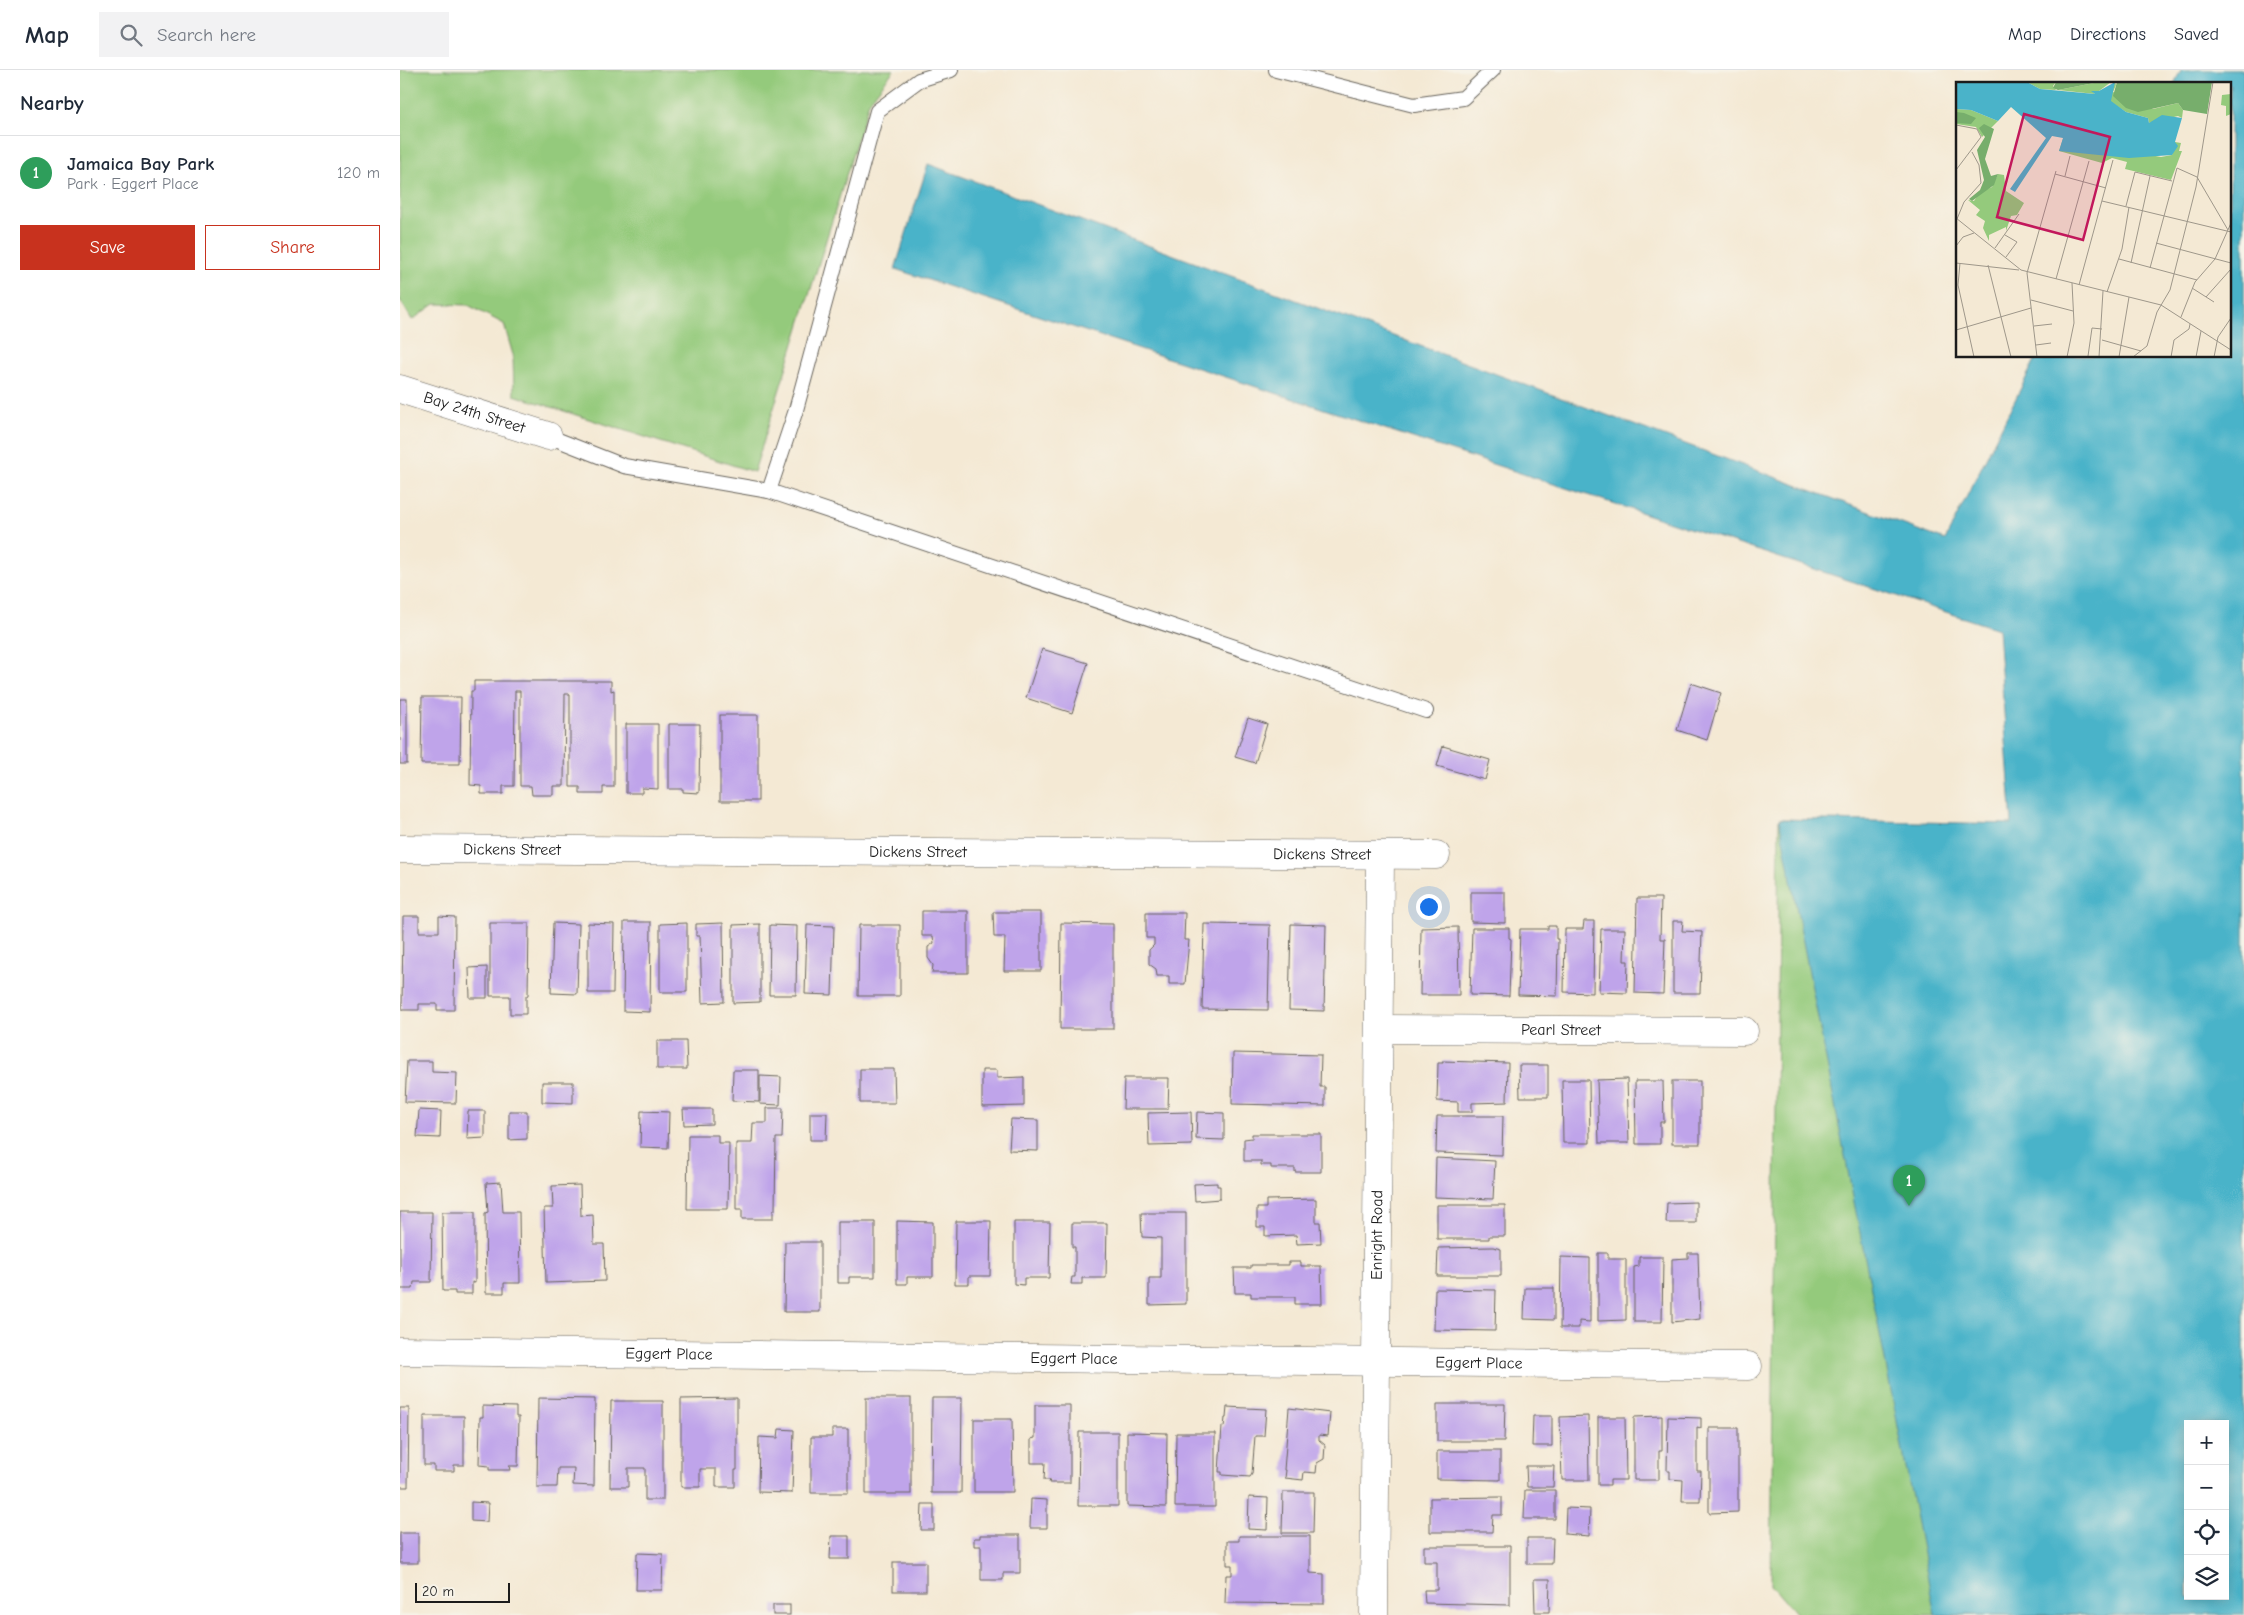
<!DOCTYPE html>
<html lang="en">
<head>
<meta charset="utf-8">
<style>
  body { margin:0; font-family:"Comic Neue",sans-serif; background:#f2f2f3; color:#1f2937 }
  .controls { position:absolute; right:15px; bottom:15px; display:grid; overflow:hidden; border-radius:0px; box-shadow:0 2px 12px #0003 }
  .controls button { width:45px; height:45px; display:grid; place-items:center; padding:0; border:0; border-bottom:1px solid #e0e1e3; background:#fff; color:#1f2937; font:25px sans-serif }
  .scale { position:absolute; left:15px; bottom:12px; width:95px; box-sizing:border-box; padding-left:5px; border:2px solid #1c1c1c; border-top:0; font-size:14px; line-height:18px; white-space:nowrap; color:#1c1c1c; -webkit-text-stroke:4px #f7f3e8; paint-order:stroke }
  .you { position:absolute; left:1028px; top:836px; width:18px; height:18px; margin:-12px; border:4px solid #fff; border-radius:50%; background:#1a73e8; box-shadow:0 0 0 8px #1a73e833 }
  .badge { display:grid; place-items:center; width:32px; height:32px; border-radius:50%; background:#c8321e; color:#fff; font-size:16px; font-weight:700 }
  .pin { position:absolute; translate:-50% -41px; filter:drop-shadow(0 1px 2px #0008) }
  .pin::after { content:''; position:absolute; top:26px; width:18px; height:15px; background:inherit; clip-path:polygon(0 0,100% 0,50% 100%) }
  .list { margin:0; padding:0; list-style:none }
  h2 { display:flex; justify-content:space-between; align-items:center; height:65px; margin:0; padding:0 20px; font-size:21px }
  h2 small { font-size:16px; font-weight:400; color:#747a83 }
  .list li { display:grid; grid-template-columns:32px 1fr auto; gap:15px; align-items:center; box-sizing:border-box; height:75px; padding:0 20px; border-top:1px solid #e0e1e3 }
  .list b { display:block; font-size:19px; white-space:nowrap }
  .list p { margin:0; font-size:16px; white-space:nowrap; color:#747a83 }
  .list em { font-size:16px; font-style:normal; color:#747a83 }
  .actions { display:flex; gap:10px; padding:15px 20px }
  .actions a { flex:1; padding:11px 0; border:1px solid #c8321e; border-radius:0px; text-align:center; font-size:18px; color:#c8321e }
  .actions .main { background:#c8321e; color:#fff }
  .icon { flex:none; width:28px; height:28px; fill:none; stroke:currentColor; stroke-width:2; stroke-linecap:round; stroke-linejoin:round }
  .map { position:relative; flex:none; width:1844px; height:1545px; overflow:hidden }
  header { display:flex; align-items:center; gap:30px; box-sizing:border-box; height:70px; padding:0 25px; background:#fff; border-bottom:1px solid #e0e1e3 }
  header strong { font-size:24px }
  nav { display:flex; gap:28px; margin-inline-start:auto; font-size:18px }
  .search { width:350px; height:45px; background:#f2f2f3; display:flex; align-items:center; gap:12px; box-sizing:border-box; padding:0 18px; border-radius:0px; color:#747a83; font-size:19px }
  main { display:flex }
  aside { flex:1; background:#fff }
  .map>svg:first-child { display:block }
  .green { fill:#94ca7c; stroke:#58734c }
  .water { fill:#4ab3c9; stroke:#336872; fill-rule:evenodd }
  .building { fill:#bfa4ea }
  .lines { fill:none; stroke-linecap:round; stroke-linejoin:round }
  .service-casing { stroke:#68645c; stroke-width:16 }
  .minor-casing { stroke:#68645c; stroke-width:29 }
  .service { stroke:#fff; stroke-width:14 }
  .minor { stroke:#fff; stroke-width:28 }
  .labels { text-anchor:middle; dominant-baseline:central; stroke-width:4; stroke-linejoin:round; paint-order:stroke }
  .street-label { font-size:16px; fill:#1c1c1c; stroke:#f7f3e8 }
  .inset-road { fill:none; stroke:#9e978a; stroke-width:1 }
  .view { fill:#c2185b; fill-opacity:0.15; stroke:#c2185b; stroke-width:2.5 }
  .inset-edge { fill:none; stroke:#1c1c1c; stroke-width:2.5 }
</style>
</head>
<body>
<header>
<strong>Map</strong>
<div class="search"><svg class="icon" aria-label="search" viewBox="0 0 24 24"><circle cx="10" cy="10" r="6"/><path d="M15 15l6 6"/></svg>Search here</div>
<nav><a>Map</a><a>Directions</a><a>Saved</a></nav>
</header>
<main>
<aside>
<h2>Nearby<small></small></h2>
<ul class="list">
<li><span class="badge" style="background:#2e9e5b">1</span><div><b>Jamaica Bay Park</b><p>Park · Eggert Place</p></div><em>120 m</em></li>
</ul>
<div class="actions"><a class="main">Save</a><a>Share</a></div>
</aside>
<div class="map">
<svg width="1844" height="1545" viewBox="0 0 1844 1545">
  <rect width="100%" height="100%" fill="#f7f3e8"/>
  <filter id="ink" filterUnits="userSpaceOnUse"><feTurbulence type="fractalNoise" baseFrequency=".02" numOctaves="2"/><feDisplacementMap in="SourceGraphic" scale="10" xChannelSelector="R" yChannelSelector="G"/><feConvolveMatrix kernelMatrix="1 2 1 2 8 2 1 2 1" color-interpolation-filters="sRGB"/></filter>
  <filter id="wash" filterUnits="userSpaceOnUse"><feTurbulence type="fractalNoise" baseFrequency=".0096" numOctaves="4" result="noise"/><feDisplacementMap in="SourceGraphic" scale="20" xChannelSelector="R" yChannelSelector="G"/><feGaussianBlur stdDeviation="1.12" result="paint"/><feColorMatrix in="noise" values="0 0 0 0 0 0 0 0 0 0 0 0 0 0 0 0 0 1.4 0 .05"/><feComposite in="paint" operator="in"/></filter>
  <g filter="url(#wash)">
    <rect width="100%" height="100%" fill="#f4e9d4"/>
    <!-- green -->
    <g class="green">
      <polygon points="0,0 494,0 469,32 354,402 114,325 113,285 104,254 68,235 35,234 12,250 0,230"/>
      <polygon points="1379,749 1600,757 1692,1545 1397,1545 1371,1515"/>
    </g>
    <!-- water -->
    <path class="water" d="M1781 0H1844V1545H1535L1379 749 1612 754 1598 559 495 199 528 94 1545 470 1637 286H1830V14H1774ZM1788 1354H1825V1526H1788Z"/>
    <g id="blocks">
      <!-- building -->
      <g class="building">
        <polygon points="642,579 688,593 672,643 626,628"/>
        <polygon points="74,611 211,611 211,621 214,620 214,717 203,717 203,724 180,724 180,717 170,717 170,624 165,624 164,716 153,716 153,725 132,725 131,716 120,716 120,621 115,621 114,716 103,716 103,724 81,724 81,716 70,715 71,621 74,621"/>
        <polygon points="1291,613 1321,623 1307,670 1277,660"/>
        <polygon points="22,627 61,627 60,694 21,694"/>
        <rect x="0" y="629" width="7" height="65"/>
        <rect x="320" y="645" width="38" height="86"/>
        <polygon points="848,648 867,654 855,693 835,687"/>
        <polygon points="226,654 258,654 258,719 242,718 242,723 226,723"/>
        <polygon points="269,654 300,654 299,723 283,722 283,719 269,719"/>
        <polygon points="1043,676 1090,690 1085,710 1037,696"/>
        <polygon points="1071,822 1105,822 1105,853 1071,852"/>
        <polygon points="1237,828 1261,828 1260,869 1265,869 1263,924 1235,923"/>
        <polygon points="522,841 568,841 568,903 532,903 533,895 528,888 528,877 534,873 533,866 522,866"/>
        <polygon points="593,842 641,842 641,901 604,901 605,867 594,867"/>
        <polygon points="746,843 785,843 784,870 789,870 785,914 769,914 769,906 757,906 756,899 749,894 749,880 754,875 754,868 746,868"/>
        <polygon points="3,846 19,846 19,862 39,862 39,846 55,847 54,940 37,940 37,934 19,934 19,940 2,940"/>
        <polygon points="1184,851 1194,851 1193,923 1164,922 1165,859 1183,859"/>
        <polygon points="1273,851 1283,851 1282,861 1302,862 1300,923 1273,923"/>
        <polygon points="224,852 251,852 250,942 223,941"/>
        <polygon points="90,853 129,853 128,925 126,926 126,944 110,944 110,926 90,926"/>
        <polygon points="153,853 179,854 177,924 151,923"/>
        <polygon points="188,853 214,854 213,923 188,923"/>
        <polygon points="287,853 287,922 260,922 260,854"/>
        <polygon points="323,853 324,932 302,933 300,866 296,866 296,854"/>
        <polygon points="661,853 713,854 713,959 660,959"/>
        <polygon points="360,854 360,932 333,933 333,855"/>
        <polygon points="804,854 870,855 868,940 802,939"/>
        <polygon points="891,854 926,855 924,941 889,940"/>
        <polygon points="370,855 397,856 396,925 369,925"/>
        <polygon points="407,855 434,856 432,925 405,924"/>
        <polygon points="459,855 500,855 500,926 458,926"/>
        <polygon points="1148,856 1156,856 1156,869 1158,869 1157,926 1118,925 1120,859 1148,859"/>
        <polygon points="1058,857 1059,925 1020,925 1021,858"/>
        <polygon points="1072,858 1109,858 1109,868 1111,869 1109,926 1070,925"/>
        <polygon points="1201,859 1225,859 1224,891 1228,891 1227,923 1199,922"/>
        <polygon points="87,897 87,928 70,928 69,898"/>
        <polygon points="257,971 286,971 287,999 257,999"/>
        <polygon points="833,983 921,985 920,1017 925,1017 925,1036 832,1034"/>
        <polygon points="7,991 32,991 32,1002 57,1003 56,1033 5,1032"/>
        <polygon points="1042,991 1108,993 1107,1032 1072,1033 1072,1042 1058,1042 1058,1032 1037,1031 1038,993 1043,993"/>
        <polygon points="1119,995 1148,995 1148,1027 1120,1027"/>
        <polygon points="460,999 494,999 495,1033 460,1033"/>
        <polygon points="333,1000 359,1000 359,1032 332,1031"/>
        <polygon points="582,1000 597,1000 597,1008 624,1007 624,1036 582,1037"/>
        <polygon points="360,1006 381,1007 380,1035 360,1034"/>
        <polygon points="724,1008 769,1008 768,1039 723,1039"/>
        <polygon points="1227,1009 1229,1073 1199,1073 1197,1010"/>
        <polygon points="1162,1010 1189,1010 1190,1073 1163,1073"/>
        <polygon points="1235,1011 1263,1011 1264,1052 1260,1052 1260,1074 1236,1074"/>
        <rect x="1272" y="1011" width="28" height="63"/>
        <polygon points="142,1012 173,1012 173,1033 142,1032"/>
        <polygon points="367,1038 383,1038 382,1068 376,1068 375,1140 373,1140 373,1149 342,1149 342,1139 336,1139 336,1073 352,1073 353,1053 367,1053"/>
        <polygon points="283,1039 312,1039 312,1054 284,1055"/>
        <polygon points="19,1040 41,1041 40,1068 17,1067"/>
        <polygon points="68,1041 85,1041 85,1068 67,1069"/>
        <polygon points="109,1041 127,1041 127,1069 109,1070"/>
        <polygon points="241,1041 269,1042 268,1078 240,1077"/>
        <polygon points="791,1042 792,1075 749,1076 748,1043"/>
        <polygon points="797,1042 824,1043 824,1070 796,1069"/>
        <polygon points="410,1043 427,1043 426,1070 410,1070"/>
        <polygon points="1037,1046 1103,1046 1102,1085 1036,1083"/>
        <polygon points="611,1049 638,1050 638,1081 609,1080"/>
        <polygon points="852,1064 921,1064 921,1102 895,1102 895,1098 871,1098 871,1095 861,1095 861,1091 844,1091 844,1069 852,1068"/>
        <polygon points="288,1065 318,1065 318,1073 329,1073 328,1139 287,1139"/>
        <polygon points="1036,1088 1095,1091 1093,1129 1035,1127"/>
        <polygon points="101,1112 103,1142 119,1142 120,1213 104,1213 104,1223 86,1223 85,1143 88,1142 86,1113"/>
        <polygon points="817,1113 817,1116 820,1116 820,1129 795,1131 794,1114"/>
        <polygon points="180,1115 181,1146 193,1145 194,1174 204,1174 205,1211 146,1213 144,1138 153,1138 152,1116"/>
        <polygon points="916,1129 916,1152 920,1152 921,1173 897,1174 896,1165 865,1166 865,1157 857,1157 857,1138 866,1138 866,1130"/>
        <polygon points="1296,1132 1296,1153 1266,1153 1267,1133"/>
        <polygon points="1037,1135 1105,1135 1105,1166 1089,1166 1089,1169 1037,1169"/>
        <polygon points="0,1142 32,1142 31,1212 14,1212 13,1219 0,1219"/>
        <polygon points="42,1142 75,1142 75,1213 72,1212 72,1224 55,1224 55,1221 43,1221"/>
        <polygon points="741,1143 786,1143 786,1234 749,1235 749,1208 761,1208 761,1168 742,1167"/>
        <polygon points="497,1151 533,1152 533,1207 507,1207 507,1214 497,1214"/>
        <polygon points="556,1151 591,1151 590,1206 569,1206 569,1214 555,1214"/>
        <polygon points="438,1152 475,1152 475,1207 449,1207 449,1213 438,1213"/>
        <polygon points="614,1152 650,1152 649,1208 624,1208 624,1215 614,1214"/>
        <polygon points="672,1153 707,1153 706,1208 682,1208 682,1214 671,1214 672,1207 675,1207 675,1177 672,1177"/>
        <polygon points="385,1172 420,1172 420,1242 384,1242"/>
        <polygon points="1093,1177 1101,1179 1101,1206 1037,1206 1038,1178"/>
        <polygon points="1198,1183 1208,1183 1208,1189 1226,1189 1226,1250 1198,1251"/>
        <polygon points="1288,1183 1298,1183 1300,1249 1272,1252 1272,1189 1288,1188"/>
        <polygon points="1161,1187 1190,1188 1190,1252 1179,1251 1179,1258 1160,1258"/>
        <polygon points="1239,1187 1263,1187 1262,1252 1234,1252 1234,1197 1239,1196"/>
        <polygon points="889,1192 901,1192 901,1196 921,1196 922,1234 895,1234 895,1227 851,1227 851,1223 835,1223 834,1198 851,1198 851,1195 889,1195"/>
        <polygon points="1125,1218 1154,1218 1154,1250 1124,1249"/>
        <polygon points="1035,1219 1096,1220 1095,1261 1034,1260"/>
        <polygon points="138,1328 195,1329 194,1416 173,1415 174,1398 158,1398 157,1417 137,1417"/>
        <polygon points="337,1328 337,1400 335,1400 335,1417 316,1417 316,1399 300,1399 300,1417 281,1417 281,1329"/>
        <rect x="466" y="1328" width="45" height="96"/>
        <polygon points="532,1328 562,1328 561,1423 531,1423"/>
        <polygon points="211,1331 263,1331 263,1430 245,1430 245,1398 228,1398 228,1417 210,1417"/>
        <polygon points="1037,1334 1105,1334 1104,1371 1037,1371"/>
        <polygon points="635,1335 670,1335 670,1413 649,1413 650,1410 644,1410 645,1393 631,1393 631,1369 635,1368"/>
        <polygon points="83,1336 116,1337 116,1347 119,1347 118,1396 109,1396 110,1400 89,1400 89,1396 79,1395 80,1347 83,1347"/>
        <polygon points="827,1337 866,1339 864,1366 855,1366 852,1404 850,1407 822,1405 822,1402 819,1402 822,1356 824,1357 825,1348 826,1348"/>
        <polygon points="0,1338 9,1338 8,1417 0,1417"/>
        <polygon points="889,1338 930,1343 928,1366 919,1365 919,1370 925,1375 924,1389 917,1393 916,1403 904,1402 903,1410 885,1408 886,1400 884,1400"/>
        <polygon points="24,1346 64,1346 64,1395 54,1395 54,1401 34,1401 34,1395 24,1395"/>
        <polygon points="1133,1346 1152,1346 1152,1376 1132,1376"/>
        <polygon points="1188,1346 1189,1410 1162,1410 1160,1347"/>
        <polygon points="1262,1346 1262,1381 1259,1381 1259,1410 1234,1410 1234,1347"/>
        <polygon points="1198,1347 1225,1347 1226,1410 1210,1410 1210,1415 1198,1415"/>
        <polygon points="1268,1347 1301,1348 1301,1358 1297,1357 1297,1401 1301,1401 1300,1431 1282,1431 1283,1410 1270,1409 1270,1401 1267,1401"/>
        <polygon points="574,1349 612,1349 613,1422 574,1422"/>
        <polygon points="1309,1358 1338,1358 1338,1442 1309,1443"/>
        <polygon points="379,1359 394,1360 392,1423 358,1422 359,1367 378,1368"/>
        <polygon points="432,1359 448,1359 448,1423 411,1423 411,1367 432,1367"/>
        <polygon points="679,1362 718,1362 718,1436 678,1436"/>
        <polygon points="727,1362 767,1363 766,1437 727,1436"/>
        <polygon points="776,1363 815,1363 815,1437 775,1437"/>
        <polygon points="1037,1381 1100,1381 1100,1410 1037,1409"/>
        <polygon points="1126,1396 1154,1396 1153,1417 1127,1417"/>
        <polygon points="1125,1420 1155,1420 1155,1449 1124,1449"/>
        <polygon points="883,1422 914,1422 913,1463 882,1463"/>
        <polygon points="849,1427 868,1428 867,1460 848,1459"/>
        <polygon points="1102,1427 1102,1445 1093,1445 1092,1462 1030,1462 1030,1428"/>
        <polygon points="631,1429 647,1430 647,1458 630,1458"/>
        <polygon points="71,1432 88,1433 87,1452 71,1451"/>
        <polygon points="522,1434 534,1434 534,1460 521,1460"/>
        <polygon points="1166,1438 1190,1439 1189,1466 1165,1464"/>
        <rect x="0" y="1463" width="18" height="30"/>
        <polygon points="580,1465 620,1465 620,1503 603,1503 603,1510 581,1510 581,1476 574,1476 574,1468 580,1468"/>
        <polygon points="431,1466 449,1466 449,1489 430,1489"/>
        <polygon points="839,1466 910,1466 910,1503 924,1504 924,1534 825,1533 826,1505 832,1505 832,1495 827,1495 827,1471 839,1471"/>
        <polygon points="1127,1468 1153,1468 1152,1494 1127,1494"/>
        <polygon points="1024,1476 1110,1476 1110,1535 1025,1533 1024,1520 1037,1520 1037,1492 1024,1492"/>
        <polygon points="237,1483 263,1484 262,1520 236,1520"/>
        <rect x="493" y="1492" width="33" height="29"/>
        <polygon points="1134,1509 1150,1509 1149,1542 1135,1542"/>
        <rect x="373" y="1535" width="17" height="10"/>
      </g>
    </g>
  </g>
  <g filter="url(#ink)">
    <use href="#blocks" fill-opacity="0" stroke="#68645c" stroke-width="1"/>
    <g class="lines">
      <defs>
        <g id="service">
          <polyline points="876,0 1014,35 1063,28 1093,0"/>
          <polyline points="148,366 224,396 369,421 1026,641"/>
          <polyline points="369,421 396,340 477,41 519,10 551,0"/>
        </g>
        <g id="minor">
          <path id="s1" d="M0 319 148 366"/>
          <path id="s2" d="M0 779 1036 785"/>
          <path id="s3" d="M980 959 1344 961"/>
          <path id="s4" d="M0 1281 1348 1296"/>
          <path id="s5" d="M974 1545 980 786"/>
        </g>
      </defs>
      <!-- service casing -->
      <use href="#service" class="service-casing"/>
      <!-- minor casing -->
      <use href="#minor" class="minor-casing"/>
      <!-- service -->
      <use href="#service" class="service"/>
      <!-- minor -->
      <use href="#minor" class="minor"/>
    </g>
  </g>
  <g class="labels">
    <!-- street labels -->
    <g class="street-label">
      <text stroke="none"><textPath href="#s1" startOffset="78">Bay 24th Street</textPath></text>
      <text stroke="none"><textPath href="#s2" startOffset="112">Dickens Street</textPath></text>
      <text stroke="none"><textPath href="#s2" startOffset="518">Dickens Street</textPath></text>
      <text stroke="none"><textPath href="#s2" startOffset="922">Dickens Street</textPath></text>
      <text stroke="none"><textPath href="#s3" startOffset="181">Pearl Street</textPath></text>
      <text stroke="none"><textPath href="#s5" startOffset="380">Enright Road</textPath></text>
      <text stroke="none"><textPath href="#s4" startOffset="269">Eggert Place</textPath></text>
      <text stroke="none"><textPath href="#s4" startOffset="674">Eggert Place</textPath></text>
      <text stroke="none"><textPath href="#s4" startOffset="1079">Eggert Place</textPath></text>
    </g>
  </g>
  <!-- overview -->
  <g transform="translate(1556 12)">
    <rect width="275" height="275" fill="#f4e9d4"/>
    <path d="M71 0H100L97 4 100 8 84 7ZM143 0H155L143 9H136L139 12 102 8ZM159 0 160 3 157 10 197 27 222 21 227 28 226 36 222 34 193 41 192 36 170 30 155 20V8ZM275 12V32L270 34V24L265 23 266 13ZM0 27 15 28 42 39 26 55 20 45 0 42ZM107 57 205 75 216 73 219 60 225 61 223 69H226L215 98 169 87 171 80 156 76 146 81 103 69ZM42 92 48 93 50 109 68 121 61 133 55 134 50 149V145L33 153V159L27 146 29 139 20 133 24 128 12 118 18 119 24 110 36 105Z" fill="#94ca7c"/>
    <path d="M100 0H143L102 8 97 6ZM161 0H256L251 32 227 28 222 21 182 30 170 26 157 14ZM0 30 8 31 20 36 15 42 0 41ZM28 42 38 47 29 77 35 94 42 92 38 103 16 119 13 117 24 108 28 98 21 68 29 55 23 46Z" fill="#77ae6c"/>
    <path d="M0 0H71L84 7 139 12 135 9H143L159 0 155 19 170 30 192 36 193 41 206 33 226 36 219 60 222 64 216 73 173 76 103 69 107 56 96 54 59 110 54 107 90 56 55 25 42 39 15 28 0 27Z" fill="#4ab3c9"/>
    <path class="inset-road" d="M0 43 21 47 25 55 0 88M99 92 150 106M109 94 114 74M146 119 275 150M170 124 179 90 216 99M0 136 65 188 205 223M1 137 8 120 25 101 23 83 16 70M49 153 61 160 50 175M200 161 275 181M0 164 7 155 18 151M39 166 63 132M163 177 241 198M0 181 63 188M4 181 2 203 18 275M175 181 194 94M32 183 55 275M194 186 221 86 241 95 272 148M100 197 133 79M123 203 157 78M236 206 258 220M151 210 166 167 173 125M250 215 275 187M75 218 117 229M205 223 275 268M225 235 239 200 259 177 275 141M78 244 96 242M0 248 75 226M146 258 185 269M80 263 95 261M132 274 136 246 146 247M81 275 71 191 100 89M111 275 118 241 116 201M143 275 147 209M163 275 173 215M177 275 191 264 201 230 214 208 240 105 257 0M215 275 218 258 233 247 234 242M240 275 245 249M258 275 262 255 275 236"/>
    <path class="view" d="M68 32 154 55 127 158 41 135Z"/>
    <rect width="275" height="275" class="inset-edge"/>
  </g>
</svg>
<div class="controls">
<button>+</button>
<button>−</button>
<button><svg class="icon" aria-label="locate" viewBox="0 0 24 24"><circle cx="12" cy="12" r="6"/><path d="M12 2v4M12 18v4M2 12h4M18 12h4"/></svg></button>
<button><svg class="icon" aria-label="layers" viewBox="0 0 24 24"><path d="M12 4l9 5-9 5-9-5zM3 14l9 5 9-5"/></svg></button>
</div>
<div class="scale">20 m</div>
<div class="you"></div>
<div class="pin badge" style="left:1509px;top:1136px;background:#2e9e5b">1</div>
</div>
</main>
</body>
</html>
